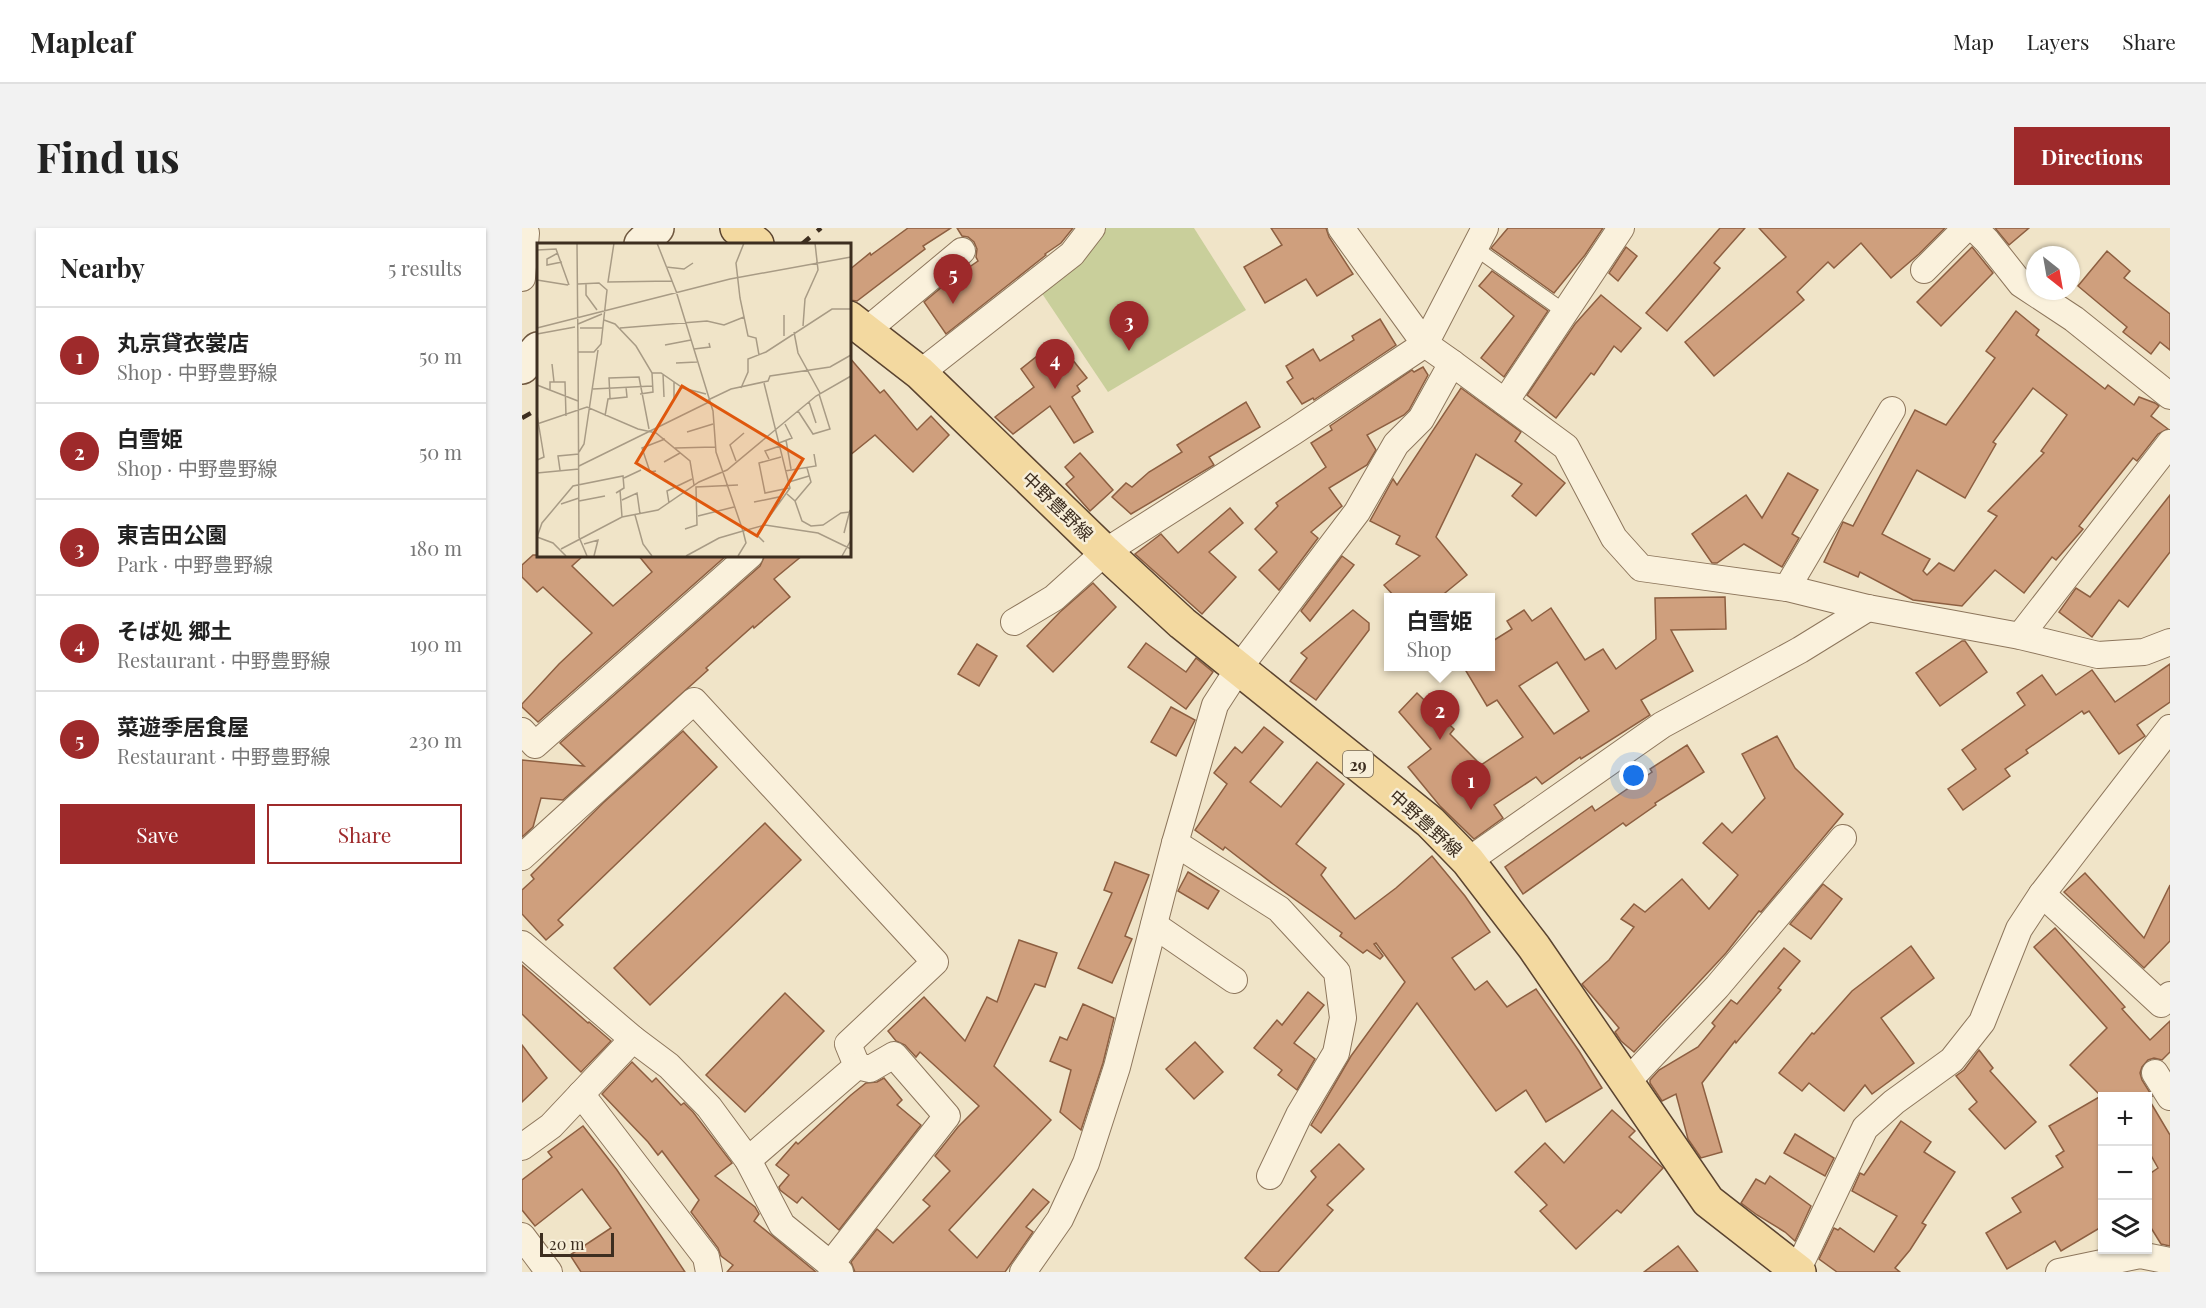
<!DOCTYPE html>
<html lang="en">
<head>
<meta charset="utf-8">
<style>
  body { margin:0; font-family:"Playfair Display","Noto Sans JP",serif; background:#f2f2f2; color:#222 }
  .controls { position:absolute; right:18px; bottom:18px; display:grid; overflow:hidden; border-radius:0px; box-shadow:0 2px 4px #0004 }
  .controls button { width:54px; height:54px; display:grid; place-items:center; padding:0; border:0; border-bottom:2px solid #e0e0e0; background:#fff; color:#222; font:30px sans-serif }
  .compass { position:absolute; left:1504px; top:18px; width:54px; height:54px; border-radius:50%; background:#fff; box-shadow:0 2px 4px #0004; rotate:149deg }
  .scale { position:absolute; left:18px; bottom:15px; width:74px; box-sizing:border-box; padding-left:6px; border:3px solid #3d2e20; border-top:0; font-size:16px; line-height:21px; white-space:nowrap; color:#3d2e20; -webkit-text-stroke:4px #f7eed8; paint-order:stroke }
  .you { position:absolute; left:1112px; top:548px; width:21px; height:21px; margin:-15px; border:4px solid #fff; border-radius:50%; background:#1a73e8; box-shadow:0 0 0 9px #1a73e833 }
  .badge { display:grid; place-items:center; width:39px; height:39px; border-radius:50%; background:#9e2a2b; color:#fff; font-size:20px; font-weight:700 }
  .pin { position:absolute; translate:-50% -50px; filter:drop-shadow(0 2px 3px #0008) }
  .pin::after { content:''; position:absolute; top:32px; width:21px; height:18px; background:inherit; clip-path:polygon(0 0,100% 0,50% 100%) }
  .popup { position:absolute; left:862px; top:365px; width:111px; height:78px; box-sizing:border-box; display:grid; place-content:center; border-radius:0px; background:#fff; filter:drop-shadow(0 2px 4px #0005); font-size:20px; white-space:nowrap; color:#767676 }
  .popup b { font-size:22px; color:#222 }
  .popup::after { content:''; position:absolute; left:50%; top:100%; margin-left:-12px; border:12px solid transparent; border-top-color:#fff }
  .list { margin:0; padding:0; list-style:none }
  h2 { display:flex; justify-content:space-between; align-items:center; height:78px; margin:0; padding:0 24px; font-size:26px }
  h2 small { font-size:20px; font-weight:400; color:#767676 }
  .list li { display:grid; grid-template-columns:39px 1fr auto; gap:18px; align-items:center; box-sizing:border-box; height:96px; padding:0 24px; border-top:2px solid #e0e0e0 }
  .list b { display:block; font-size:22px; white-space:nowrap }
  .list p { margin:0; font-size:20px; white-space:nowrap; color:#767676 }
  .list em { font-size:20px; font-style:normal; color:#767676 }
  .actions { display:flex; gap:12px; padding:18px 24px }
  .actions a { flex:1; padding:14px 0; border:2px solid #9e2a2b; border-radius:0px; text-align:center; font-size:21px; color:#9e2a2b }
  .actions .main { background:#9e2a2b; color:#fff }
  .icon { flex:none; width:33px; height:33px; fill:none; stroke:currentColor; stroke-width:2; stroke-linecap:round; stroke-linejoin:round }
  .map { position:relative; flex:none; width:1648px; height:1044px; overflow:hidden; border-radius:0px }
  header { display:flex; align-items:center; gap:36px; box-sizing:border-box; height:84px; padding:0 30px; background:#fff; border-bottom:2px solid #e0e0e0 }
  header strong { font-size:28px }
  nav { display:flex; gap:33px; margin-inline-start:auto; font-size:21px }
  .intro { display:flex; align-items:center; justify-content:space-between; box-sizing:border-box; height:144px; padding:0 36px }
  h1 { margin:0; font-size:42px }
  .button { padding:15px 27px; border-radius:0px; background:#9e2a2b; color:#fff; font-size:21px; font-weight:700 }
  main { display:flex; gap:36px; padding:0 36px }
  aside { flex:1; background:#fff; border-radius:0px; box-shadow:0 2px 4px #0004 }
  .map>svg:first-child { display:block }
  .green { fill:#c9cf9b }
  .building { fill:#cf9f7d; stroke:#8d5f41; stroke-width:1.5; fill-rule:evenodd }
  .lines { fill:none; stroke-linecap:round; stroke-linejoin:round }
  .lane-casing { stroke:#8d765c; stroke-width:16 }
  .street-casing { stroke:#8d765c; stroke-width:28 }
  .secondary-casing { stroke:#6f573f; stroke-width:36 }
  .primary-casing { stroke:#5b4430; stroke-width:36 }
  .lane { stroke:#faf1dc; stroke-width:14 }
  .street { stroke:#faf1dc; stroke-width:26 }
  .secondary { stroke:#faf1dc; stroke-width:33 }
  .primary { stroke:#f3d9a0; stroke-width:33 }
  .rail { stroke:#3d2e20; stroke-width:4.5; stroke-dasharray:10 10; stroke-linecap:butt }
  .labels { text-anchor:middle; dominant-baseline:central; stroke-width:5; stroke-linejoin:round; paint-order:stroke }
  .shield { fill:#f7eed8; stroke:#756857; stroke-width:1.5 }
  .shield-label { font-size:16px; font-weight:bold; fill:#3d2e20 }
  .street-label { font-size:18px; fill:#3d2e20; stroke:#f7eed8 }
  .inset-road { fill:none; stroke:#a89b85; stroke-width:1.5 }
  .view { fill:#df570d; fill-opacity:0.15; stroke:#df570d; stroke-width:3 }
  .inset-edge { fill:none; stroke:#3d2e20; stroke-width:3 }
</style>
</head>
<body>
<header>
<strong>Mapleaf</strong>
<nav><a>Map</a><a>Layers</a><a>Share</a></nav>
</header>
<div class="intro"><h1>Find us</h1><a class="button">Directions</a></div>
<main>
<aside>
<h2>Nearby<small>5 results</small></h2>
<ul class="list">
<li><span class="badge">1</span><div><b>丸京貸衣裳店</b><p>Shop · 中野豊野線</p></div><em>50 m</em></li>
<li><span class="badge">2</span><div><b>白雪姫</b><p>Shop · 中野豊野線</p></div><em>50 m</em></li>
<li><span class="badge">3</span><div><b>東吉田公園</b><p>Park · 中野豊野線</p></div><em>180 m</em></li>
<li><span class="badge">4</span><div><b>そば処 郷土</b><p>Restaurant · 中野豊野線</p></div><em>190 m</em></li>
<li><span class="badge">5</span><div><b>菜遊季居食屋</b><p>Restaurant · 中野豊野線</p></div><em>230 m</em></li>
</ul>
<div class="actions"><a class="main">Save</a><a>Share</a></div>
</aside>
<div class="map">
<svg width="1648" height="1044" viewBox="0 0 1648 1044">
  <rect width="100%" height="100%" fill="#f0e4c8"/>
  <!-- green -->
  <polygon class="green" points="570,0 672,0 724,82 586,164 513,55"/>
  <!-- building -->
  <g class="building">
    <polygon points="386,0 429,0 401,18 403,21 335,73 327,72 327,42 348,25 349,27"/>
    <polygon points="435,0 551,0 539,15 523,26 524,27 424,106 402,74 427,53 456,33 454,29 455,21 452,14 446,9 440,8"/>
    <polygon points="749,0 804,0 807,9 831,46 795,68 784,51 743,75 722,39 760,17"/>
    <polygon points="986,0 1081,0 1063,27 1032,65 969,20"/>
    <polygon points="1198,0 1223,0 1192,35 1198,40 1145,103 1124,85"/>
    <polygon points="1237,0 1423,0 1397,26 1369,50 1339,15 1312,40 1306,34 1275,64 1282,72 1192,148 1163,114 1264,29"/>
    <polygon points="1473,0 1507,0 1487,17"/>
    <polygon points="1104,19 1115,28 1096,53 1087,45"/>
    <polygon points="1450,19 1471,45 1419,98 1395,74"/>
    <polygon points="1585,23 1608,43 1602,50 1648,86 1648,122 1638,114 1629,126 1601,104 1605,99 1556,58"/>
    <polygon points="970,43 1026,83 982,149 959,130 992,88 957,58"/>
    <polygon points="1079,67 1119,100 1099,124 1092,118 1072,147 1069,145 1034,190 1005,167 1053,96"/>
    <path d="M1494 83 1517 102 1514 107 1583 161 1586 157 1612 177 1617 169 1633 175 1637 178 1629 188 1646 201 1636 206 1615 233 1611 230 1557 298 1561 301 1534 332 1530 329 1502 365 1473 342 1440 378 1391 372 1338 344 1336 349 1302 334 1321 294 1331 298 1393 182 1424 197 1473 130 1464 123ZM1511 160 1545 187 1519 223 1522 225 1466 283 1475 288 1432 343 1417 335 1405 347 1401 343 1408 331 1360 306 1395 242 1443 270 1474 216 1471 214Z"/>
    <polygon points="858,91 874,117 792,172 791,170 780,176 765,154 771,150 764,138 791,121 798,133 832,112 830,108"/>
    <polygon points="535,112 565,150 555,158 558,163 550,169 571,204 552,215 528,178 491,206 473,189 512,159 499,141"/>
    <polygon points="327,129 358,165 362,162 395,202 409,188 427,207 391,244 353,207 327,228"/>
    <polygon points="901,139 906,147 887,182 882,187 845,207 854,222 845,237 807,260 820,278 789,304 796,310 757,362 737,342 755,324 733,301 756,278 754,275 804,239 789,215 810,202 808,198 890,142 892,144"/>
    <polygon points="939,160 999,204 993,213 1043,255 1014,288 990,268 1000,256 954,226 914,309 945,347 918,369 873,369 862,357 898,328 874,316 878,308 848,293 871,251 875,257"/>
    <polygon points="724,174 738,199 687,229 692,237 609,286 590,269 604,255 610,259 627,244 660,224 655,217"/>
    <polygon points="558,225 591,262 568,283 544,256 552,249 543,239"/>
    <polygon points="1266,245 1296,262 1270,306 1277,310 1260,339 1222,316 1195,335 1190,335 1170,306 1224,267 1240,290"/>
    <polygon points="1648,267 1648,324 1606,379 1597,372 1570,409 1537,384 1554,360 1568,369"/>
    <polygon points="708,280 721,295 687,324 714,349 680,386 613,326 639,306 656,325"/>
    <polygon points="11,327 62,327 50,338 91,378 130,344 116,327 205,327 16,494 0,479 0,476 37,436 70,405 21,359 15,364 0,349 0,337"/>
    <polygon points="243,327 281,327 252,351 268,369 232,400 231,398 184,440 186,442 41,572 19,570 11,599 0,609 0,532 62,538 38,515 238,338"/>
    <polygon points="820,328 832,337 788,393 779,383"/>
    <polygon points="571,355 594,379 531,444 505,418 538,384"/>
    <path d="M1203 369 1204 401 1149 402 1171 443 1119 472 1128 487 1059 531 1058 529 1020 556 1014 549 972 577 981 590 952 611 918 578 886 539 909 521 877 484 895 465 932 501 928 506 959 537 1001 509 975 472 965 478 941 438H969V414L990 401 985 393 1002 382 1010 393 1029 380 1063 432 1081 421 1094 441 1134 411 1133 370ZM1035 434 1067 483 1032 506 997 458Z"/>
    <polygon points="831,382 847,395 847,402 794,472 768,453 785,430 779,425"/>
    <polygon points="1440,413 1443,413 1465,444 1418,478 1394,445"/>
    <polygon points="624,415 664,444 674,430 691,444 664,481 606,439"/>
    <polygon points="455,416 475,428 457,458 436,446"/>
    <polygon points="1648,436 1648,474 1615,497 1623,508 1597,526 1567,483 1562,486 1560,483 1504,522 1506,525 1483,541 1488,548 1441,582 1426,561 1454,541 1440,522 1503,477 1495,465 1520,447 1534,467 1570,442 1593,474"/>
    <polygon points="649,479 673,492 654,528 629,514"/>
    <polygon points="742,499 761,514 728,554 759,579 795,534 822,556 774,616 804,640 799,647 833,691 874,660 910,628 943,668 968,704 930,730 953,762 965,753 985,779 1014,761 1057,823 1080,860 1024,894 1004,862 974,883 895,775 799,905 789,897 829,828 883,754 854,715 852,716 861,728 858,731 845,722 841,725 818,708 820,705 751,656 703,619 701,622 673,602 705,556 692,545 713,519 720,525"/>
    <polygon points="161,503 195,539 36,692 41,697 24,712 0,686 0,662 12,651 9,647 81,575"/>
    <polygon points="1255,508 1273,540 1321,586 1239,684 1237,683 1204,725 1112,824 1099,813 1093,804 1097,800 1060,756 1087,732 1112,699 1099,691 1112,676 1123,684 1160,651 1187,681 1216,647 1181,615 1200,595 1210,605 1243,570 1220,526"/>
    <polygon points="1165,517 1182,544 1133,575 1134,577 1104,598 1101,595 1001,666 983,639 1070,578 1073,583 1130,544 1128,541"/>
    <polygon points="243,595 279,632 128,777 92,740"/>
    <polygon points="593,634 627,647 603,708 610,711 590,755 556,740 590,665 582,662"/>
    <polygon points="666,644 697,663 686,681 656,663"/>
    <polygon points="1563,645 1622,710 1648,657 1648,713 1622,740 1542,664"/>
    <polygon points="1301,656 1320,671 1289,711 1268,696"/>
    <polygon points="1533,700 1603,779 1600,781 1628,812 1648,793 1648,824 1640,832 1632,830 1626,832 1620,839 1618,845 1620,852 1630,868 1581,868 1581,998 1539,1023 1533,1013 1485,1041 1464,1005 1499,984 1490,970 1541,939 1534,928 1542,923 1527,898 1579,868 1548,837 1585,800 1512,719"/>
    <polygon points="497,712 535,725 523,759 513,756 472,838 529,892 427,1002 455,1030 511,961 527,974 504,999 511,1004 483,1044 333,1044 329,1034 355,1001 371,1015 408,978 401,972 428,943 413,928 436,899 457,878 398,824 394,829 383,817 374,813 366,803 402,769 443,813 465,769 475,774"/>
    <polygon points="1389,718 1412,750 1359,790 1392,835 1350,866 1343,857 1322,883 1287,855 1280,863 1257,845 1290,805 1292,806 1330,763"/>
    <polygon points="1262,720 1278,733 1256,760 1259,762 1214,815 1213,813 1180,855 1200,924 1179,930 1166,911 1154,866 1140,873 1128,855 1128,852 1137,842 1176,819 1193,798 1190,795 1209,772 1215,776"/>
    <polygon points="0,737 66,795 67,794 89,813 59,844 0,786"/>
    <polygon points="786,764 802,777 772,815 793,831 775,862 756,847 760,842 732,820 755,792 760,797"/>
    <polygon points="263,765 302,803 223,884 184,847"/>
    <polygon points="561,776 592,790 581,835 559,902 538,884 549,842 528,833 538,809 545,812"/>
    <polygon points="673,814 701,844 672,871 644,841"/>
    <polygon points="0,817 25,850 0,874"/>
    <polygon points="1457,822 1471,840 1468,843 1514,894 1483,921 1447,881 1455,874 1434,848 1442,842"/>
    <polygon points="110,834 130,854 134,850 159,877 162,875 171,884 210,935 193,948 233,979 237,986 232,993 294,1044 205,1044 211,1037 199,1028 196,1020 169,984 177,972 140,923 136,927 126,914 80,866"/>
    <polygon points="362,850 380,872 375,877 399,897 317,1002 280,969 275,975 258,962 257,959 267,947 254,937 274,914 276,916 329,867 344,855 355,854"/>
    <polygon points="1626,870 1648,907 1648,1018 1639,1016 1626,995 1626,947 1636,940 1626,922"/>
    <polygon points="1090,882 1113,903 1107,909 1141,940 1099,985 1095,982 1054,1021 1018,983 1025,977 993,944 1023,915 1042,935"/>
    <polygon points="1379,893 1409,914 1402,924 1433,944 1400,995 1404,997 1388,1022 1373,1040 1378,1044 1315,1044 1297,1031 1312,1000 1316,1002 1318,1000 1352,1024 1375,988 1330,963 1338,945 1342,947"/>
    <polygon points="61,898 95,942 163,1044 59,1044 48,1027 89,1000 60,961 13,998 0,982 0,952 30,929 26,924"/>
    <polygon points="1273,906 1312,930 1303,948 1262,925"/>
    <polygon points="817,916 842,941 805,977 811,982 756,1044 739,1044 723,1030 794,949 789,943"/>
    <polygon points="1248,948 1289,978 1273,1013 1263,1004 1235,987 1219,975 1234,951 1243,956"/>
    <polygon points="1156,1018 1176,1044 1122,1044"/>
  </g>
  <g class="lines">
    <defs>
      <polyline id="lane" points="953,20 1043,84"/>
      <g id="street">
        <polyline points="1452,0 1465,13 1499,56 1552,91 1648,168"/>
        <polyline points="0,4 4,5 0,50"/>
        <polyline points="1402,42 1444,0"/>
        <polyline points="344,103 440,23"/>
        <polyline points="930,135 1044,219 1092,310 1119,340 1265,360 1346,380 1498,408 1576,427 1622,424 1648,414"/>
        <polyline points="398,145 550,26 570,0"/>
        <polyline points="983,174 1099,0"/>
        <polyline points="1265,360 1370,182"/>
        <polyline points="492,394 532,370 583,324 771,204 903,116 819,0"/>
        <polyline points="1498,408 1648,215"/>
        <polyline points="0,503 13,517 228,327"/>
        <polyline points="653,615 757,681 815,744 821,790 814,825 777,887 748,948"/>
        <polyline points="0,629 172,473 413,734 326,816 335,838 226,932"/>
        <polyline points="946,633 1140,497 1278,422 1346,380"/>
        <polyline points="1520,666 1639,776 1648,767"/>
        <polyline points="632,697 712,752"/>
        <polyline points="0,716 111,811 147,838 187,879 226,932 260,997 318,1044"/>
        <polyline points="1633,845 1648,869"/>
        <polyline points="1105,854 1195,759 1321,610"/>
        <polyline points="59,866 184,1029 187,1044"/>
        <polyline points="0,919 29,898 111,811"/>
        <polyline points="0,1008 27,1044"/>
        <polyline points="308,1037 425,888 372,827 348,841 335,838"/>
        <polyline points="1275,1043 1343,900 1372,874 1430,832 1460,794 1497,701 1520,666 1648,500"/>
        <polyline points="501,1044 538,991 564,935 595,839 653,615 693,477 717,440 835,284 874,216 899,191 930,135 903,116 963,0"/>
        <polyline points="1537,1044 1618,1027 1648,1033"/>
      </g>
      <g id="secondary">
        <polyline points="119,16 135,0"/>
        <polyline points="0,139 16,121"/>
      </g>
      <g id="primary">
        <polyline points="215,0 235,16"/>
        <polyline points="327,90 398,145 583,324 660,395 908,594 946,633 1012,719 1186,973 1277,1044"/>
      </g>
    </defs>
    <!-- lane casing -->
    <use href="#lane" class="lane-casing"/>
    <!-- street casing -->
    <use href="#street" class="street-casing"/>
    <!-- secondary casing -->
    <use href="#secondary" class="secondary-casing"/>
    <!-- primary casing -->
    <use href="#primary" class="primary-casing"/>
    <!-- lane -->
    <use href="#lane" class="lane"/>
    <!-- street -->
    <use href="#street" class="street"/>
    <!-- secondary -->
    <use href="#secondary" class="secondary"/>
    <!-- primary -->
    <use href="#primary" class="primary"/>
    <!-- rail -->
    <g class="rail">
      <polyline points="280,16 299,0"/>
      <polyline points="0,190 16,181"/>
    </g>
  </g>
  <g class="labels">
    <!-- shield labels -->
    <rect class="shield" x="821" y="523" width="30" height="26" rx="4.5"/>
    <g class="shield-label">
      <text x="836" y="536">29</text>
    </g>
    <!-- street labels -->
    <g class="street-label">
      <text transform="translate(536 278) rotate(44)">中野豊野線</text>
      <text transform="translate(904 595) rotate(42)">中野豊野線</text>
    </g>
  </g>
  <!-- overview -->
  <g transform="translate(15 15)">
    <rect width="314" height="314" fill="#f0e4c8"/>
    <path class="inset-road" d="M40 0 41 109H57L64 101 70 47 62 40 41 41M77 0 71 39 135 38M120 0 139 48M207 0 199 20 203 55 211 93 219 95 222 112M0 7 19 6 32 42M21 10 10 16V22L25 19M129 24 147 26 156 20M0 37 31 42M49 41V52L60 67M139 48 176 168 179 209 206 288 182 295 149 313M247 72V93M67 77 78 81 99 103 115 130H124L146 145 169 151M41 81 65 71M266 83 268 56 281 27 278 0M0 85 193 36 314 14M43 85H66M83 85 170 78 187 82 207 74M257 89 261 110 283 150M0 91 38 84M128 102 154 97M157 106 173 104 172 100M41 109 42 294 50 313M139 120 160 119M15 121 17 139M126 131 127 154M137 139V158M227 140 253 245 230 277M0 142 41 158M204 145 211 129V116L229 109 295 66H314M56 146 115 143M13 147V139H28L29 173M103 151 116 149 115 130M73 155 72 135 102 134 112 186M171 157 194 146 231 138 233 133 293 124 314 112M272 159 279 180M261 168 276 191 293 186 282 151M0 172 7 214 0 217M68 173 71 156 90 154 89 144M0 181 50 164 101 186 119 190 153 218 157 242M150 189 176 181M249 197 254 226M242 200 255 195 248 181M138 205 178 204M42 209 47 201 61 107M244 214 222 220 228 250 252 245M232 216 228 208 243 203M199 218 193 202 207 190M127 219 143 210M42 223 172 159M23 227 21 213 42 211M119 228 113 229 105 205 128 196M248 228 279 223 277 211M0 230 42 226M87 235 104 227M252 239 272 233M83 247 85 274M250 251 258 258 265 278 274 283 286 282 304 270 313 269M85 257 100 250 103 271M42 258 68 253M258 258 274 239 270 225M217 259 242 254 243 260M132 260 130 248 155 236M24 261 42 255M98 272 106 301 115 313M161 273 197 264M225 283 220 292 227 299M148 286 160 282 159 244 201 242M307 290 313 267M0 294 5 280 36 243 86 233 87 245 79 250M0 294 16 300 29 313M47 301 61 297 57 313M24 306 85 274 121 267 162 239 190 227 279 153 314 133M201 313 209 300 206 288 228 282 281 290 314 306M305 313 314 297"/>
    <path class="view" d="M145 143 266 216 220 293 99 220Z"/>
    <rect width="314" height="314" class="inset-edge"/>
  </g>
</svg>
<div class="controls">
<button>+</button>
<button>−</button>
<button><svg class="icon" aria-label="layers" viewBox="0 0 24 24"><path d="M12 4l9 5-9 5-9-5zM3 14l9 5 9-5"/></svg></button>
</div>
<svg class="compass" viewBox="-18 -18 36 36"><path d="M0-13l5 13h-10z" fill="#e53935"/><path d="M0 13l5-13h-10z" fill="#767676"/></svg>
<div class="scale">20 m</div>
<div class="you"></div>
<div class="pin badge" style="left:949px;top:582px">1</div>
<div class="pin badge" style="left:918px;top:512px">2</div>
<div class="popup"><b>白雪姫</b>Shop</div>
<div class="pin badge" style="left:607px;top:123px">3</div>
<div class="pin badge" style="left:533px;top:161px">4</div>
<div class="pin badge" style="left:431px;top:76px">5</div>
</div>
</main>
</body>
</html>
